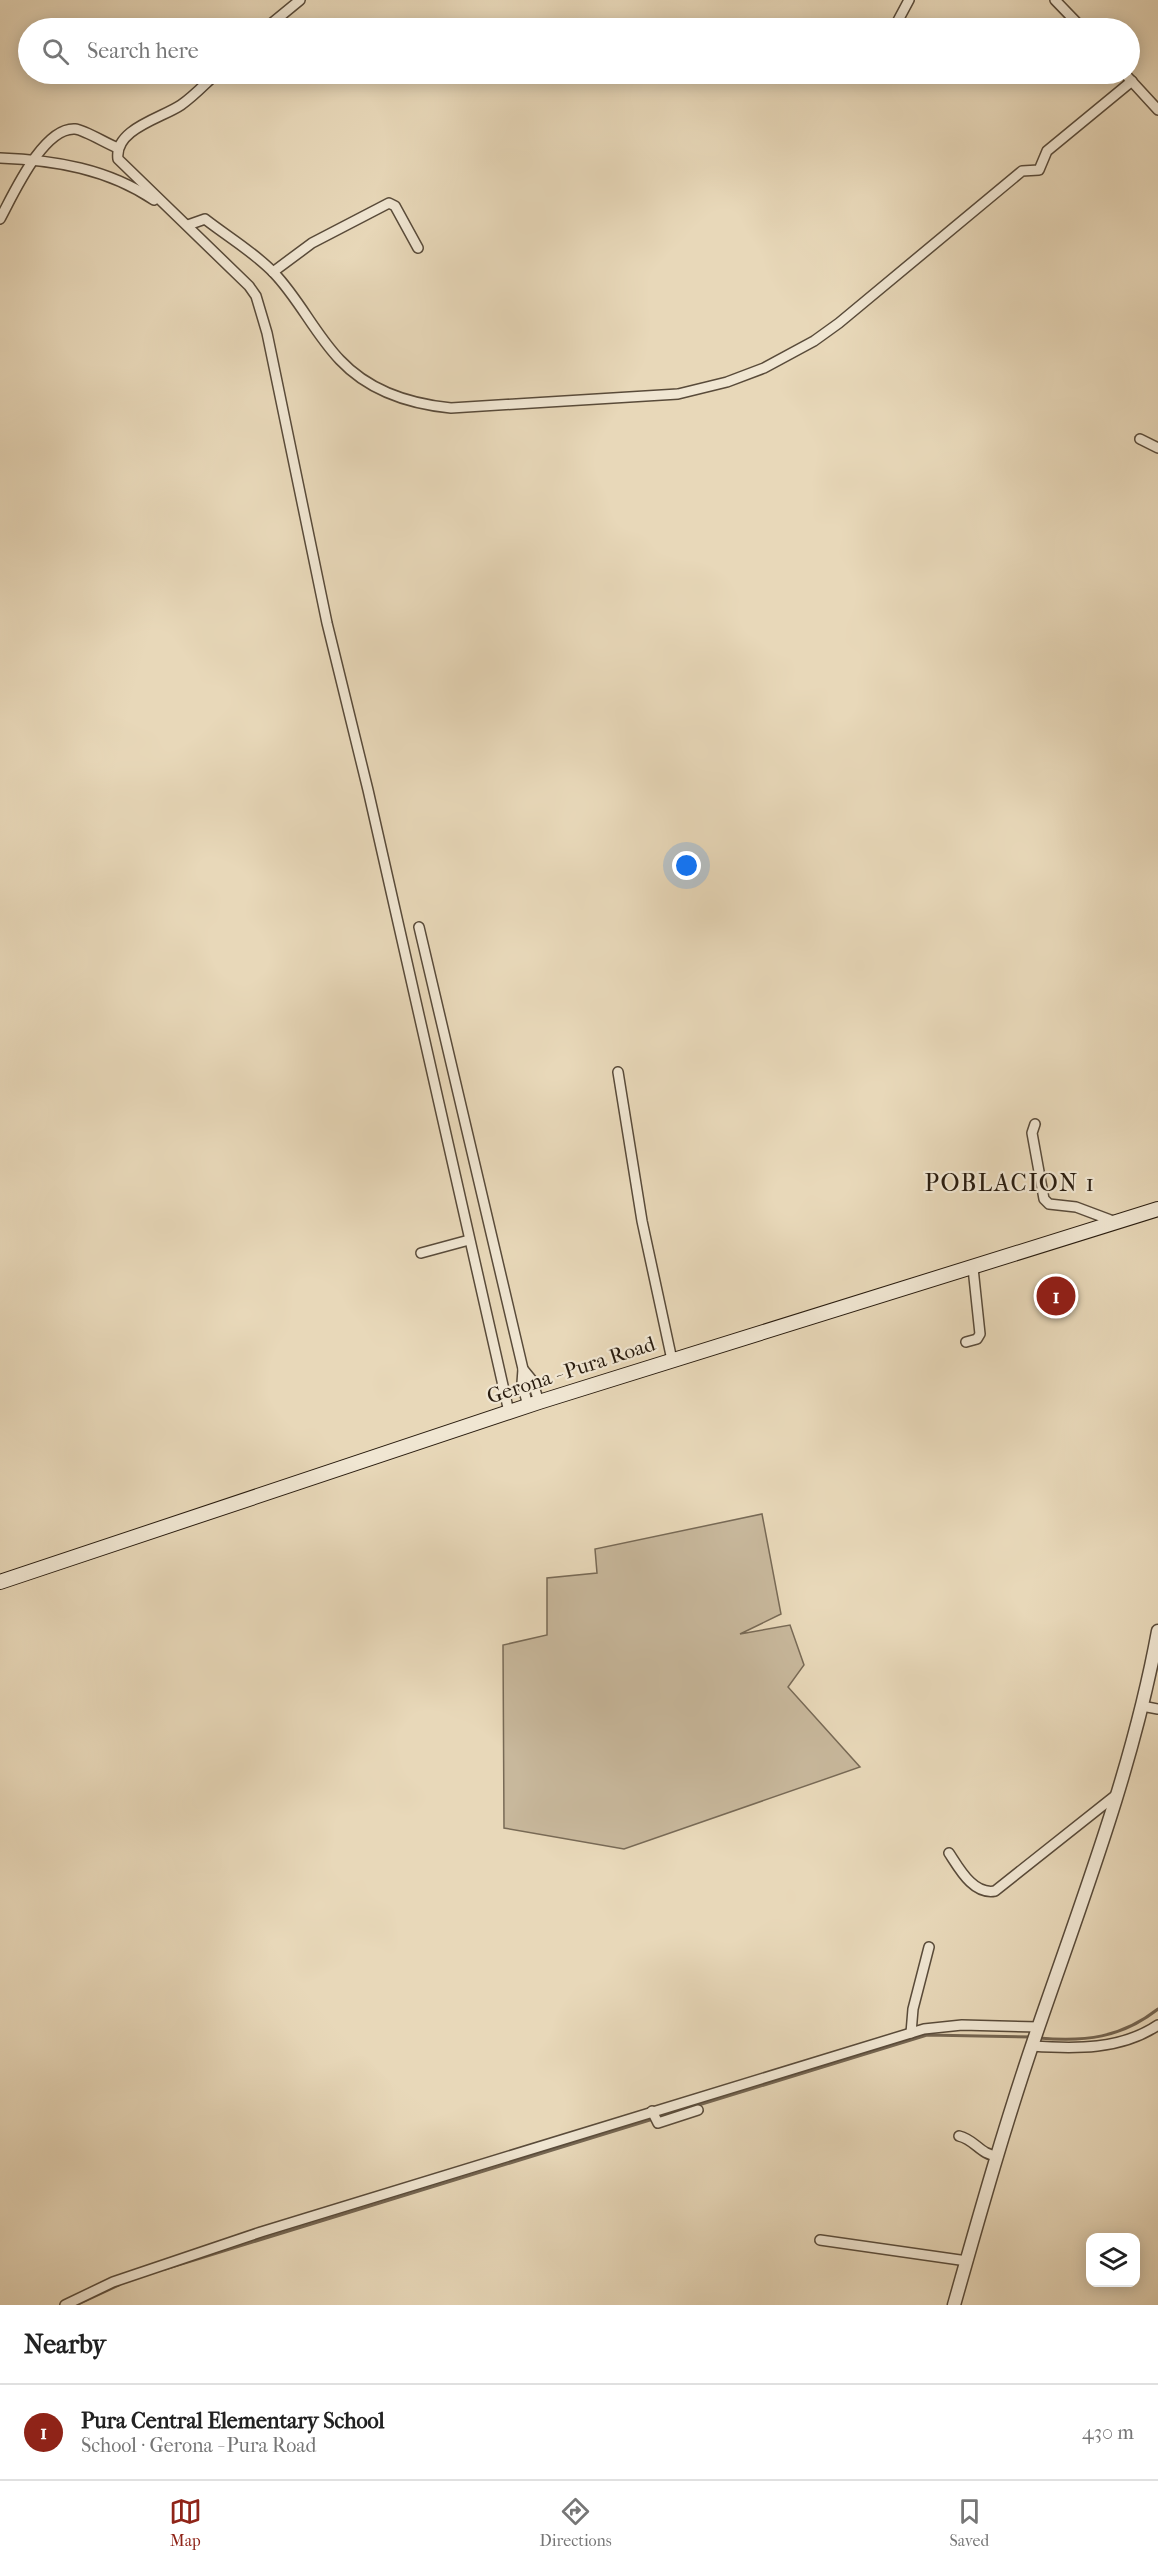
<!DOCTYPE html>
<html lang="en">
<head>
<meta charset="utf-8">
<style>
  body { margin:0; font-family:"IM FELL French Canon",serif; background:#f6f6f6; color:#222 }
  .controls { position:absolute; right:18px; bottom:18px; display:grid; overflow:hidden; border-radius:12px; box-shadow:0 3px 15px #0003 }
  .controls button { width:54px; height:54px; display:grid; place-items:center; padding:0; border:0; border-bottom:2px solid #e0e0e0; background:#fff; color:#222; font:30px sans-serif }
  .you { position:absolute; left:687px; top:866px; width:21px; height:21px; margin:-15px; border:4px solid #fff; border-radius:50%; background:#1a73e8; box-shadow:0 0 0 9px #1a73e833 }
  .badge { display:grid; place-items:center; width:39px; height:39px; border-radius:50%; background:#8f2418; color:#fff; font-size:20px; font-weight:700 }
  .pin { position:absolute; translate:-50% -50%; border:3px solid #fff; box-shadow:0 2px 6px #0006 }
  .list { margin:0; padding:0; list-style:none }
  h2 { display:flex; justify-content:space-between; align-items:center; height:78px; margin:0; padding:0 24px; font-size:26px }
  h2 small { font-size:20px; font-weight:400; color:#767676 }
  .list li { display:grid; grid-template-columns:39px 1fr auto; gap:18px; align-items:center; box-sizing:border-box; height:96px; padding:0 24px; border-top:2px solid #e0e0e0 }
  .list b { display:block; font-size:22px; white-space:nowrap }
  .list p { margin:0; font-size:20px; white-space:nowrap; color:#767676 }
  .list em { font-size:20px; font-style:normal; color:#767676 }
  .icon { flex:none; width:33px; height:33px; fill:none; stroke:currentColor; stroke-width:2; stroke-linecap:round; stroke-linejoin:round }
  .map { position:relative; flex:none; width:1158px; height:2305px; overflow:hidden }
  .search { position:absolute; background:#fff; box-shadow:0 3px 15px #0003; left:18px; right:18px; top:18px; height:66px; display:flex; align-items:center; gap:15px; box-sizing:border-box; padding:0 21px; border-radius:33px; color:#767676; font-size:22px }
  .sheet { height:174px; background:#fff }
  nav { display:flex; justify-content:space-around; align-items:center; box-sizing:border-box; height:84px; border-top:2px solid #e0e0e0; background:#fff; font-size:16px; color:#767676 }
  nav a { display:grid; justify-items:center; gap:3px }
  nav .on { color:#8f2418 }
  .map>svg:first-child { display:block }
  .green { fill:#c8b89c; stroke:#786a56; stroke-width:1.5 }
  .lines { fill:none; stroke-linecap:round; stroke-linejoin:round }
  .stream { stroke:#756652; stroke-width:3 }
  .minor-casing { stroke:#594b3a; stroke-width:12 }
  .tertiary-casing { stroke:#594b3a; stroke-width:15 }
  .secondary-casing { stroke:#291c0f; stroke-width:16 }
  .minor { stroke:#f0e6d2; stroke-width:9 }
  .tertiary { stroke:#f0e6d2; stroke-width:12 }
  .secondary { stroke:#f0e6d2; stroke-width:14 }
  .labels { text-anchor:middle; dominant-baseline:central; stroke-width:4.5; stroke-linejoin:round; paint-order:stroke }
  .street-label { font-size:21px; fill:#291c0f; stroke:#f0e6d2 }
  .quarter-label { font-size:24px; letter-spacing:1.5px; fill:#291c0f; stroke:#f0e6d2 }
</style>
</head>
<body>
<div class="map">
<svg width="1158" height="2305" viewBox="0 0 1158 2305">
  <rect width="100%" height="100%" fill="#e8d8b9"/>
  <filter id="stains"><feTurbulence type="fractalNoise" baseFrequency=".00333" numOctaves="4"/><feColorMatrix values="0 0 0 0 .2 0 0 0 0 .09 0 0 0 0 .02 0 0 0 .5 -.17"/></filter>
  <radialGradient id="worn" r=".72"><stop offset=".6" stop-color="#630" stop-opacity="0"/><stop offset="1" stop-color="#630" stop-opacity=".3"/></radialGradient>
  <!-- green -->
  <polygon class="green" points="762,1514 781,1614 740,1634 790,1625 804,1665 788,1687 860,1767 624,1849 504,1828 503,1645 547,1635 547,1578 597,1573 595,1549"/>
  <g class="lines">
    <!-- stream -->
    <g class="stream">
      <path d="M1039 2038C1085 2042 1121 2038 1158 2009"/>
      <polyline points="165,2269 927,2035 1032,2037"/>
      <polyline points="76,2305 119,2285"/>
    </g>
    <defs>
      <g id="minor">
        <polyline points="1055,0 1082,28"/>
        <polyline points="266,28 300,0"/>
        <polyline points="894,28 909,0"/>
        <path d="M216 74C205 84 194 96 181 105 162 118 114 129 118 159L249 286 256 296 267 333 327 623 368 790 509 1412"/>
        <polyline points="866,74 867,74"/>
        <polyline points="1125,74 1158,110"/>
        <path d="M0 158C55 160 108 169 154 200"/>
        <path d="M0 219C13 195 43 127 75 129 85 130 107 144 118 148"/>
        <path d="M188 225 205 219C228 237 254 252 274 273 299 299 315 334 340 360 369 391 410 404 451 408L678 394 727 382 764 368 814 341 839 323 1022 171 1039 170 1047 151 1132 81"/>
        <polyline points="273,272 312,243 389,203 395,206 418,248"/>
        <polyline points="1140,439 1158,448"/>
        <polyline points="419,927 523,1369 532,1380 539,1402"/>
        <polyline points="618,1072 642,1221 672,1360"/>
        <polyline points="1035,1124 1032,1133 1044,1199 1049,1204 1076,1207 1116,1222"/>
        <polyline points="421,1253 469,1240"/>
        <polyline points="966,1342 977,1339 980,1334 973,1268"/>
        <polyline points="523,1369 522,1383 528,1406"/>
        <polyline points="1142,1706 1158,1709"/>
        <path d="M949 1853C959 1868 973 1895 995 1891L1116 1795"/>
        <polyline points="911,2033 913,2009 929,1947"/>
        <path d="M1032 2046C1075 2049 1121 2050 1158 2025"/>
        <polyline points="652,2111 658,2123 698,2110"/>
        <path d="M959 2136C976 2140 980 2155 998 2156"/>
        <polyline points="820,2240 967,2261"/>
        <polyline points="65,2305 113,2282 261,2232 924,2029 962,2025 1039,2027"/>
      </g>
      <path id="tertiary" d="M954 2305C980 2213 1006 2121 1037 2031 1082 1900 1133 1768 1158 1631"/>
      <polyline id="secondary" points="0,1582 539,1402 1158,1209"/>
    </defs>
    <!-- minor casing -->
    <use href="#minor" class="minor-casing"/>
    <!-- tertiary casing -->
    <use href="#tertiary" class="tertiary-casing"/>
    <!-- secondary casing -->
    <use href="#secondary" class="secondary-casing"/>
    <!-- minor -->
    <use href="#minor" class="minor"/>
    <!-- tertiary -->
    <use href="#tertiary" class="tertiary"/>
    <!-- secondary -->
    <use href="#secondary" class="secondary"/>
  </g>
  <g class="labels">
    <!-- street labels -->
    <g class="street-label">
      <text transform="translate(571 1370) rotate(-18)">Gerona - Pura Road</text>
    </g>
    <!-- quarter labels -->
    <g class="quarter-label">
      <text x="1010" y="1183">POBLACION 1</text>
    </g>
  </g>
  <rect width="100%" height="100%" filter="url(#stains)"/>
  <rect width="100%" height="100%" fill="url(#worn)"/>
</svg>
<div class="controls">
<button><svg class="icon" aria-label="layers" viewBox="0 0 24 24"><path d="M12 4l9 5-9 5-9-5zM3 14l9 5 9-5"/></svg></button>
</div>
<div class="you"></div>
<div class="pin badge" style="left:1056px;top:1296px">1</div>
<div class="search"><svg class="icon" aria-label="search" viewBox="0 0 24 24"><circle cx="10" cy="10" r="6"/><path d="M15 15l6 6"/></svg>Search here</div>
</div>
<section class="sheet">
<h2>Nearby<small></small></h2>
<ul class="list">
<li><span class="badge">1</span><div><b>Pura Central Elementary School</b><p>School · Gerona - Pura Road</p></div><em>430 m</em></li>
</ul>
</section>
<nav>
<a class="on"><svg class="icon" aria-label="map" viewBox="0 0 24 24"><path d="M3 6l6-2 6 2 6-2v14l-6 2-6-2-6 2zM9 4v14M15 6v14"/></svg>Map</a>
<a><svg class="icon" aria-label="directions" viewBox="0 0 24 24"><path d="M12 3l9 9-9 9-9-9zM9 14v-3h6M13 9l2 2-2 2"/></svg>Directions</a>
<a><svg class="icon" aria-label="saved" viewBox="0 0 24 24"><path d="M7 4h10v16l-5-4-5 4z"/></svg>Saved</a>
</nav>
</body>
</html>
